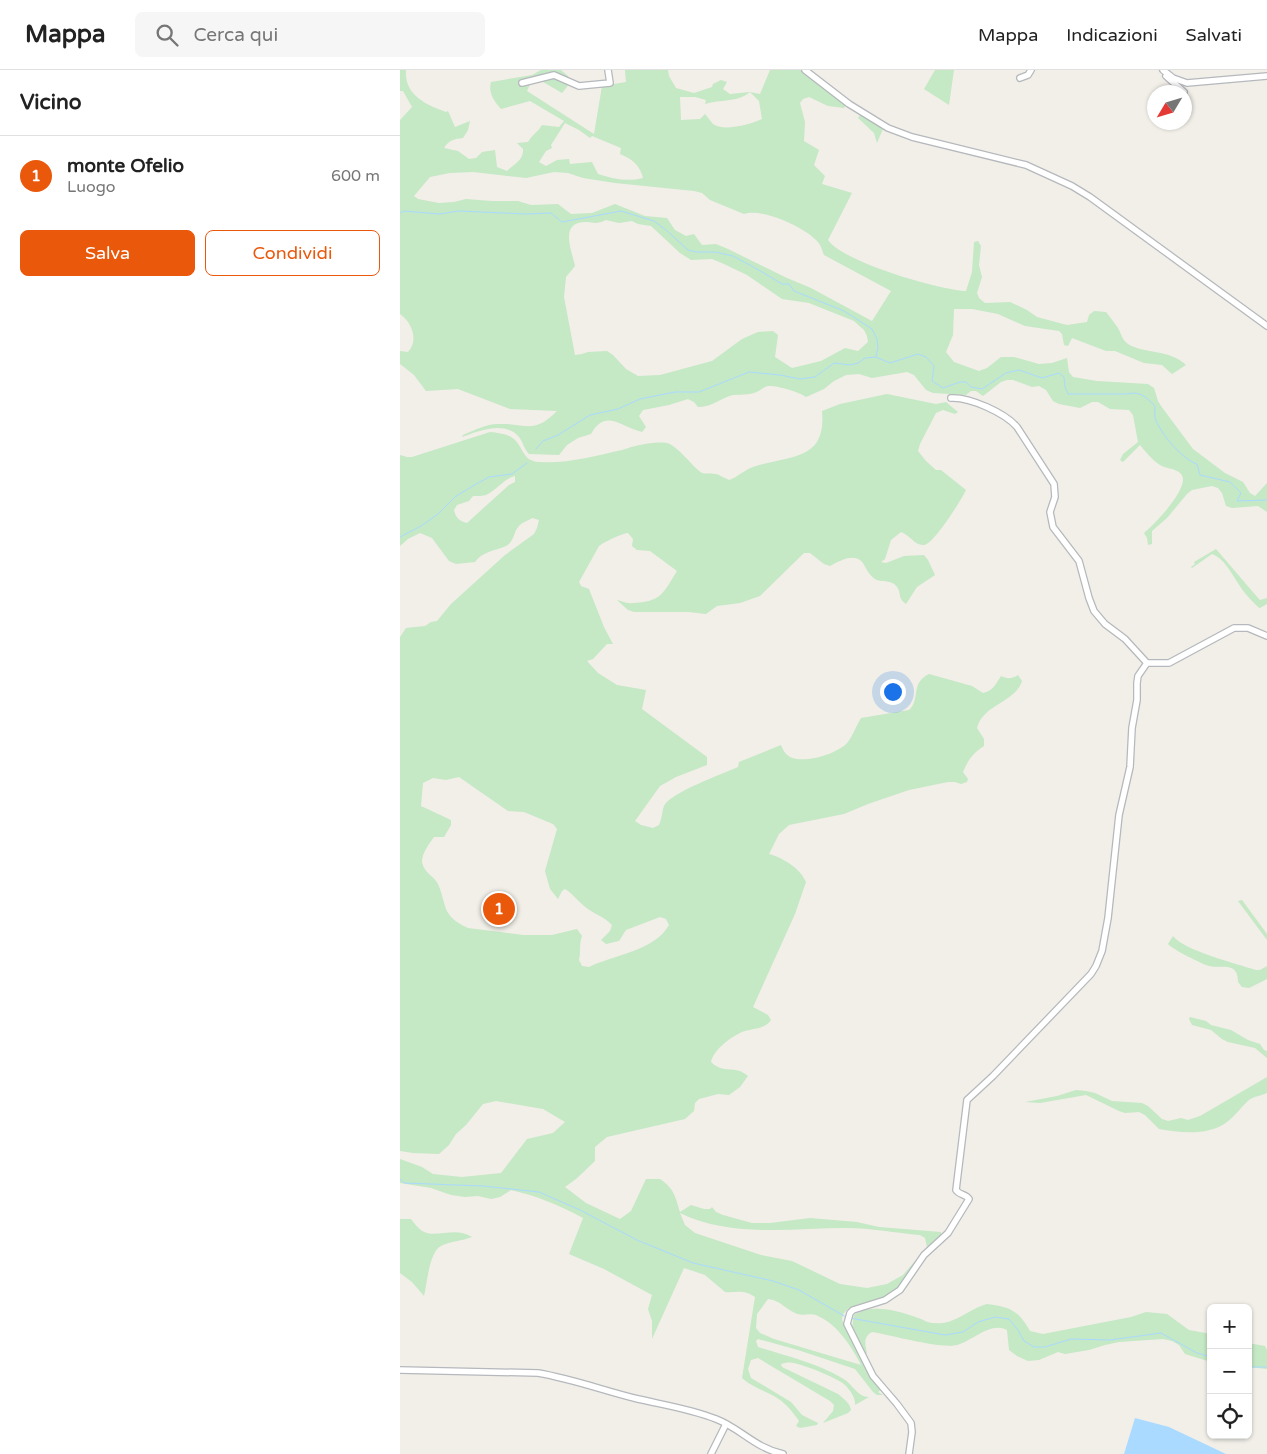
<!DOCTYPE html>
<html lang="it">
<head>
<meta charset="utf-8">
<style>
  body { margin:0; font-family:"Varela Round",sans-serif; background:#f6f6f6; color:#222 }
  .controls { position:absolute; right:15px; bottom:15px; display:grid; overflow:hidden; border-radius:8px; box-shadow:0 1px 4px #0004 }
  .controls button { width:45px; height:45px; display:grid; place-items:center; padding:0; border:0; border-bottom:1px solid #e0e0e0; background:#fff; color:#222; font:25px sans-serif }
  .compass { position:absolute; left:747px; top:15px; width:45px; height:45px; border-radius:50%; background:#fff; box-shadow:0 1px 4px #0004; rotate:232deg }
  .you { position:absolute; left:492px; top:621px; width:18px; height:18px; margin:-12px; border:4px solid #fff; border-radius:50%; background:#1a73e8; box-shadow:0 0 0 8px #1a73e833 }
  .badge { display:grid; place-items:center; width:32px; height:32px; border-radius:50%; background:#ea580c; color:#fff; font-size:16px; font-weight:700 }
  .pin { position:absolute; translate:-50% -50%; border:2px solid #fff; box-shadow:0 1px 5px #0006 }
  .list { margin:0; padding:0; list-style:none }
  h2 { display:flex; justify-content:space-between; align-items:center; height:65px; margin:0; padding:0 20px; font-size:21px }
  h2 small { font-size:16px; font-weight:400; color:#767676 }
  .list li { display:grid; grid-template-columns:32px 1fr auto; gap:15px; align-items:center; box-sizing:border-box; height:80px; padding:0 20px; border-top:1px solid #e0e0e0 }
  .list b { display:block; font-size:19px; white-space:nowrap }
  .list p { margin:0; font-size:16px; white-space:nowrap; color:#767676 }
  .list em { font-size:16px; font-style:normal; color:#767676 }
  .actions { display:flex; gap:10px; padding:15px 20px }
  .actions a { flex:1; padding:11px 0; border:1px solid #ea580c; border-radius:8px; text-align:center; font-size:18px; color:#ea580c }
  .actions .main { background:#ea580c; color:#fff }
  .icon { flex:none; width:28px; height:28px; fill:none; stroke:currentColor; stroke-width:2; stroke-linecap:round; stroke-linejoin:round }
  .map { position:relative; flex:none; width:867px; height:1384px; overflow:hidden }
  header { display:flex; align-items:center; gap:30px; box-sizing:border-box; height:70px; padding:0 25px; background:#fff; border-bottom:1px solid #e0e0e0 }
  header strong { font-size:24px }
  nav { display:flex; gap:28px; margin-inline-start:auto; font-size:18px }
  .search { width:350px; height:45px; background:#f6f6f6; display:flex; align-items:center; gap:12px; box-sizing:border-box; padding:0 18px; border-radius:8px; color:#767676; font-size:19px }
  main { display:flex }
  aside { flex:1; background:#fff }
  .map>svg:first-child { display:block }
  .green { fill:#c5e8c5; fill-rule:evenodd }
  .water { fill:#aadaff }
  .lines { fill:none; stroke-linecap:round; stroke-linejoin:round }
  .stream { stroke:#aadaff; stroke-width:1 }
  .minor-casing { stroke:#b5b8bc; stroke-width:8 }
  .minor { stroke:#fff; stroke-width:5.5 }
</style>
</head>
<body>
<header>
<strong>Mappa</strong>
<div class="search"><svg class="icon" aria-label="search" viewBox="0 0 24 24"><circle cx="10" cy="10" r="6"/><path d="M15 15l6 6"/></svg>Cerca qui</div>
<nav><a>Mappa</a><a>Indicazioni</a><a>Salvati</a></nav>
</header>
<main>
<aside>
<h2>Vicino<small></small></h2>
<ul class="list">
<li><span class="badge">1</span><div><b>monte Ofelio</b><p>Luogo</p></div><em>600 m</em></li>
</ul>
<div class="actions"><a class="main">Salva</a><a>Condividi</a></div>
</aside>
<div class="map">
<svg width="867" height="1384" viewBox="0 0 867 1384">
  <rect width="100%" height="100%" fill="#f1efe8"/>
  <!-- green -->
  <g class="green">
    <path d="M0 0H6C4 25 26 35 46 42L48 41 55 57 70 51 68 60 63 68C54 69 49 70 44 78L58 81 69 89 76 88 82 82 95 80 97 97 107 101C114 94 124 90 123 79L117 73 128 72C133 64 137 63 142 55L159 57 164 51 130 31 101 39C94 31 88 23 91 12L132 5 141 0H161L168 6 170 13 162 23 138 9 131 12 127 21 194 64 202 16 226 12 225 0H268L269 6 276 18 294 23 312 17 313 14 321 10 327 12 323 19 330 24 350 22 360 24 370 0H400L446 35 444 38 428 36 409 27 403 29 400 33 405 52 404 71 419 80 414 95 425 106 422 114 452 123 428 170C443 192 539 220 566 221L572 202 574 172 578 171 581 176 579 195 582 207 577 223 579 228 585 233 610 232 627 240 637 247 667 255 687 252 689 245 694 241 706 242C710 247 714 252 718 258 721 263 722 270 728 274 743 284 770 279 786 295L772 304 762 295 744 293 715 281H706L672 268 668 276 664 275 662 264 659 261 625 256 598 244 572 239H554L553 265 546 282 554 292 579 301 587 298 601 287H614L639 294 652 293 667 288 669 302 673 307 697 311 748 314 754 318 758 331 761 336 793 379 825 403 843 412 850 423 855 426 867 413V442L858 436 832 438 826 436 822 423 818 418 812 416 792 420 787 424 767 448 752 461V474L748 475 747 468 744 463C754 455 792 416 781 404 776 398 766 399 760 395 752 390 746 382 740 375L723 392 720 390 723 384 738 372 733 345 729 340 710 339 698 332H692L680 338 659 334 653 331 646 320 639 316 632 317 613 310H607L601 312 583 326 576 321H571L566 325 533 323 526 320 514 305 507 302 472 308 459 304 446 305 434 311 424 319 406 327C400 322 376 315 368 316 363 317 359 322 354 323 346 326 335 323 327 327 317 331 310 337 298 337L294 332 288 329 269 335 243 340 239 346 246 357 242 362C220 357 206 338 191 364L178 368 167 375 159 385 129 384C124 379 123 372 119 367 105 350 78 361 62 367L63 365C75 360 86 354 98 354 127 353 133 365 157 341L110 339 58 319 26 321 14 305 0 294V281L8 282C19 271 12 252 0 244V50L12 37 3 21H0ZM350 22 359 31 362 49C352 54 323 62 313 54 310 51 308 47 305 44L300 49 281 50 280 27H295L306 30 305 34C321 29 337 33 350 22ZM165 53 179 60 190 68 192 66 221 78 220 84C232 89 240 95 243 108 228 112 213 109 198 104L192 92 170 94 169 89 157 90 146 96 139 92 146 81 152 78 151 75ZM73 102 126 108 154 102 168 103 183 108 215 113 294 121 302 123 310 130 344 144C362 138 404 157 417 171 421 175 422 180 424 185L491 221 472 251 411 218 387 208 328 179 316 174 302 175 294 164 286 166 275 160 267 148 245 146 215 134 192 143 171 144 158 134 131 135 118 131H92L66 129 54 132 39 133 18 129 14 126 30 107 50 103ZM206 150 219 153 232 151 238 154 251 156 280 183 291 190 312 189 324 194 347 205 382 229 409 233 454 251 464 260 467 266 468 272 458 281 445 278 421 291 392 298 375 287 378 265 373 261 358 262 342 269 312 291 260 305 238 306 226 299 213 285 207 281 188 282 182 284 175 285 164 227 166 207 175 196C172 181 158 151 187 152 196 153 197 154 206 150Z"/>
    <polygon points="535,0 554,0 549,35 524,19"/>
    <polygon points="460,45 483,59 477,73 474,63 458,48"/>
    <path d="M487 324 536 334 546 332 558 342 555 344 543 340 536 343 520 374 518 381 526 391 536 400H541L566 420C562 429 533 475 524 475 515 476 510 465 501 462L491 470 485 489 481 492 486 493 504 486 524 485 528 490 535 505 517 517 506 534C497 527 502 524 497 517 492 509 482 513 475 509 469 505 466 498 463 493 455 482 439 491 430 496L424 494 410 483H404L360 526 340 533 317 536 306 544 288 542H234L228 540 217 530C222 531 227 534 232 533 262 532 263 523 277 501L250 481 237 480 232 476 233 469 228 463C223 463 204 472 199 476L179 512 181 516 189 519 204 557 213 574H207L193 589 187 591 198 603 217 615 246 620 242 639 307 687V695L276 707 260 716 235 751 241 755 253 758 259 755C262 749 262 741 264 736 271 722 323 704 338 697L339 692 381 675C383 680 385 684 390 687 404 694 438 684 448 672 453 665 456 656 461 648L509 640C521 629 510 613 529 604L572 616 583 623C593 621 595 615 601 606 607 609 612 609 618 605L622 611C615 633 583 634 577 658L584 669V676C573 683 568 690 563 702L568 709 567 712 561 714 555 712H548L509 720 468 734 444 744 389 755 379 764 369 784C383 788 400 798 406 812L395 844 353 937 368 945 371 950C364 960 353 958 342 962 331 967 314 979 311 992 324 1005 334 994 348 1006L340 1017 329 1025 318 1024 299 1029 295 1033 294 1041 285 1049 207 1067 195 1077V1091L176 1109 165 1117 186 1133 220 1149 231 1141 246 1109H260C274 1119 275 1125 280 1142L291 1135 304 1139H310L312 1137 316 1142 323 1145 352 1153H370L410 1148 457 1152 479 1157 541 1162V1165C531 1174 520 1186 512 1197 504 1207 501 1217 490 1225 478 1234 443 1230 442 1250L469 1304 481 1320 478 1322 483 1325H477L473 1322 455 1299 398 1280 358 1269 356 1271 358 1277C386 1286 417 1293 442 1308 453 1314 457 1327 469 1327L455 1335C456 1328 450 1320 445 1315 438 1308 402 1294 393 1293 388 1292 385 1293 381 1294L382 1297 438 1324C444 1329 450 1333 451 1340L448 1343 423 1353 433 1341 434 1335 430 1331 358 1288 351 1290 348 1299 351 1308 391 1332 402 1345 418 1353 417 1355 400 1358 396 1356 399 1351C392 1341 385 1332 374 1326 363 1320 352 1317 342 1308L355 1227C343 1219 338 1223 325 1222L305 1205 284 1198 252 1269V1251L248 1239 252 1225 204 1199 169 1184 183 1148C159 1135 137 1126 111 1120L100 1127 91 1129 78 1126 65 1127 51 1125 31 1118 0 1113V1089L22 1097 33 1104 62 1107 101 1103 127 1069 153 1063 165 1052 143 1039 96 1031 83 1034 66 1055 56 1064 49 1075 39 1084 13 1083 0 1081V567L6 558 25 556 31 552 37 551 51 534 105 485 134 464 137 458 139 450 132 448C128 451 122 452 119 456 113 462 115 471 106 476 95 481 83 481 75 492L56 494 49 491 32 468 20 463 8 469 0 476V385L7 387H12L90 362C99 363 109 364 115 370 124 379 123 391 139 392 166 394 195 386 222 380 235 376 252 371 267 373 276 375 291 394 298 400 304 406 308 402 316 404 320 405 324 408 329 410 338 407 344 400 353 397 388 385 427 392 422 341L440 334ZM115 406V412L109 415 67 453C59 451 56 448 54 440L57 435 69 431 73 426C77 426 83 426 86 425 97 420 105 408 115 406ZM59 707 108 741 124 742 153 754 157 759 145 801 150 819 158 829 162 821 165 819C174 825 175 828 183 835 191 843 204 846 212 855L210 861 201 870 206 874 219 871 226 860 260 847 266 849 269 855C255 881 213 885 189 897L182 896 179 890C181 881 179 874 182 866L177 859 152 865H123L68 858C41 846 47 835 38 814 34 806 24 803 22 792 22 783 29 774 34 767H44L51 755V750L21 736 23 713 33 708 46 710ZM280 1143C331 1168 391 1158 447 1158 471 1158 496 1163 520 1165L525 1168 527 1177 503 1205 487 1214 467 1218 440 1214 392 1191 361 1185 295 1163 285 1155ZM368 1229C380 1230 384 1238 395 1243 402 1247 410 1242 418 1246 437 1254 452 1277 461 1295L374 1269 360 1263 356 1258 357 1244Z"/>
    <path d="M816 479 858 528 860 530 867 528V534L860 538 858 537C851 530 843 522 838 513 831 503 824 488 812 484L792 498 791 497 795 494 794 492Z"/>
    <polygon points="842,830 867,864 867,870 838,831"/>
    <path d="M773 866C783 880 837 894 856 900H860L867 896V909L849 918 842 917 838 912C838 891 822 899 809 896 802 894 772 879 768 874Z"/>
    <polygon points="790,947 806,951 811,955 831,960 848,970 860,974 864,980 867,981 867,988 855,978 828,972 822,969 811,960 792,955 789,949"/>
    <path d="M867 1007V1023C861 1026 854 1026 849 1030 841 1037 835 1046 827 1052 808 1066 781 1063 759 1059L745 1045 739 1042 725 1043 719 1041 686 1025 640 1033 625 1032 657 1026 676 1020 686 1021 695 1023 712 1031 742 1033 748 1036 762 1049 768 1051 781 1048 788 1050 800 1046Z"/>
    <path d="M0 1149H11C14 1153 18 1158 22 1161 36 1169 55 1156 72 1167 62 1171 51 1171 41 1176 29 1182 27 1214 24 1226L12 1212 0 1203Z"/>
    <path d="M587 1234C610 1237 618 1240 630 1261L643 1264 731 1247 746 1242 767 1244 789 1260 811 1264V1292L785 1284 779 1275 772 1271 763 1269 719 1272 705 1275 689 1280 665 1284 658 1282 639 1290 628 1291 617 1286 609 1280 607 1260C591 1251 572 1271 557 1275 540 1279 491 1265 472 1262 463 1267 465 1274 467 1283L466 1284 452 1257 454 1245C472 1233 499 1241 518 1248 523 1249 527 1253 533 1253 554 1256 568 1239 587 1234Z"/>
    <polygon points="848,1273 865,1276 867,1280 867,1299 848,1297"/>
  </g>
  <!-- water -->
  <polygon class="water" points="735,1348 769,1357 826,1384 724,1384"/>
  <g class="lines">
    <!-- stream -->
    <g class="stream">
      <polyline points="0,143 4,141 39,144 59,141 125,144 151,143 162,152 221,141 254,151 266,160 288,180 296,182 315,182 333,186 357,199 382,214 389,214 394,221 444,241 472,259 477,269 478,278 476,286"/>
      <path d="M136 379 143 371 158 365 190 345 218 339 240 329 275 322H299L349 302 380 305 400 309 415 307 434 293 450 295 458 293 465 288 476 287 490 293 518 284 526 287 534 296 532 311 543 318 560 312H566L571 317 582 319 606 303 619 300 642 308 659 303 664 307 665 317 668 324H726C740 321 745 326 755 336 755 341 754 347 756 351 763 366 782 389 797 394L800 405 830 412 841 423 837 431 867 430"/>
      <polyline points="0,467 21,456 38,444 55,427 71,417 89,407 112,404 127,393"/>
      <polyline points="0,1109 4,1113 83,1116 139,1122 180,1140 237,1170 293,1193 373,1211 399,1220 446,1247"/>
      <polyline points="450,1248 545,1265 563,1262 578,1252 595,1247 609,1249 618,1260 624,1271 634,1277 645,1277 671,1269 710,1270 761,1263 797,1283 811,1287"/>
      <polyline points="848,1297 867,1297"/>
    </g>
    <defs>
      <g id="minor">
        <polyline points="405,0 449,34 488,58 512,67 626,95 672,116 690,127 867,256"/>
        <polyline points="763,0 773,8 787,13 867,6"/>
        <polyline points="766,6 784,22"/>
        <polyline points="620,8 628,5 631,0"/>
        <polyline points="122,13 154,5 179,16 210,13 208,0"/>
        <path d="M551 328C570 327 605 343 617 357L654 414 655 427 650 442 653 457 679 491 689 528 694 541 705 554 725 569 747 593H769L834 558H848L867 566"/>
        <path d="M0 1300 138 1303C173 1309 205 1321 238 1329 264 1335 291 1339 316 1349 340 1358 355 1378 383 1384"/>
        <polyline points="311,1384 326,1354"/>
        <path d="M509 1384 512 1362 511 1353 497 1334 473 1306 447 1254 450 1243 453 1240 485 1230 500 1220 524 1185 548 1163 569 1129C566 1124 559 1125 556 1120L567 1030 593 1006 691 904 696 896 702 881 708 848 719 745 730 697 732 658 737 630V613L738 606 747 593"/>
      </g>
    </defs>
    <!-- minor casing -->
    <use href="#minor" class="minor-casing"/>
    <!-- minor -->
    <use href="#minor" class="minor"/>
  </g>
</svg>
<div class="controls">
<button>+</button>
<button>−</button>
<button><svg class="icon" aria-label="locate" viewBox="0 0 24 24"><circle cx="12" cy="12" r="6"/><path d="M12 2v4M12 18v4M2 12h4M18 12h4"/></svg></button>
</div>
<svg class="compass" viewBox="-18 -18 36 36"><path d="M0-13l5 13h-10z" fill="#e53935"/><path d="M0 13l5-13h-10z" fill="#767676"/></svg>
<div class="you"></div>
<div class="pin badge" style="left:99px;top:839px">1</div>
</div>
</main>
</body>
</html>
